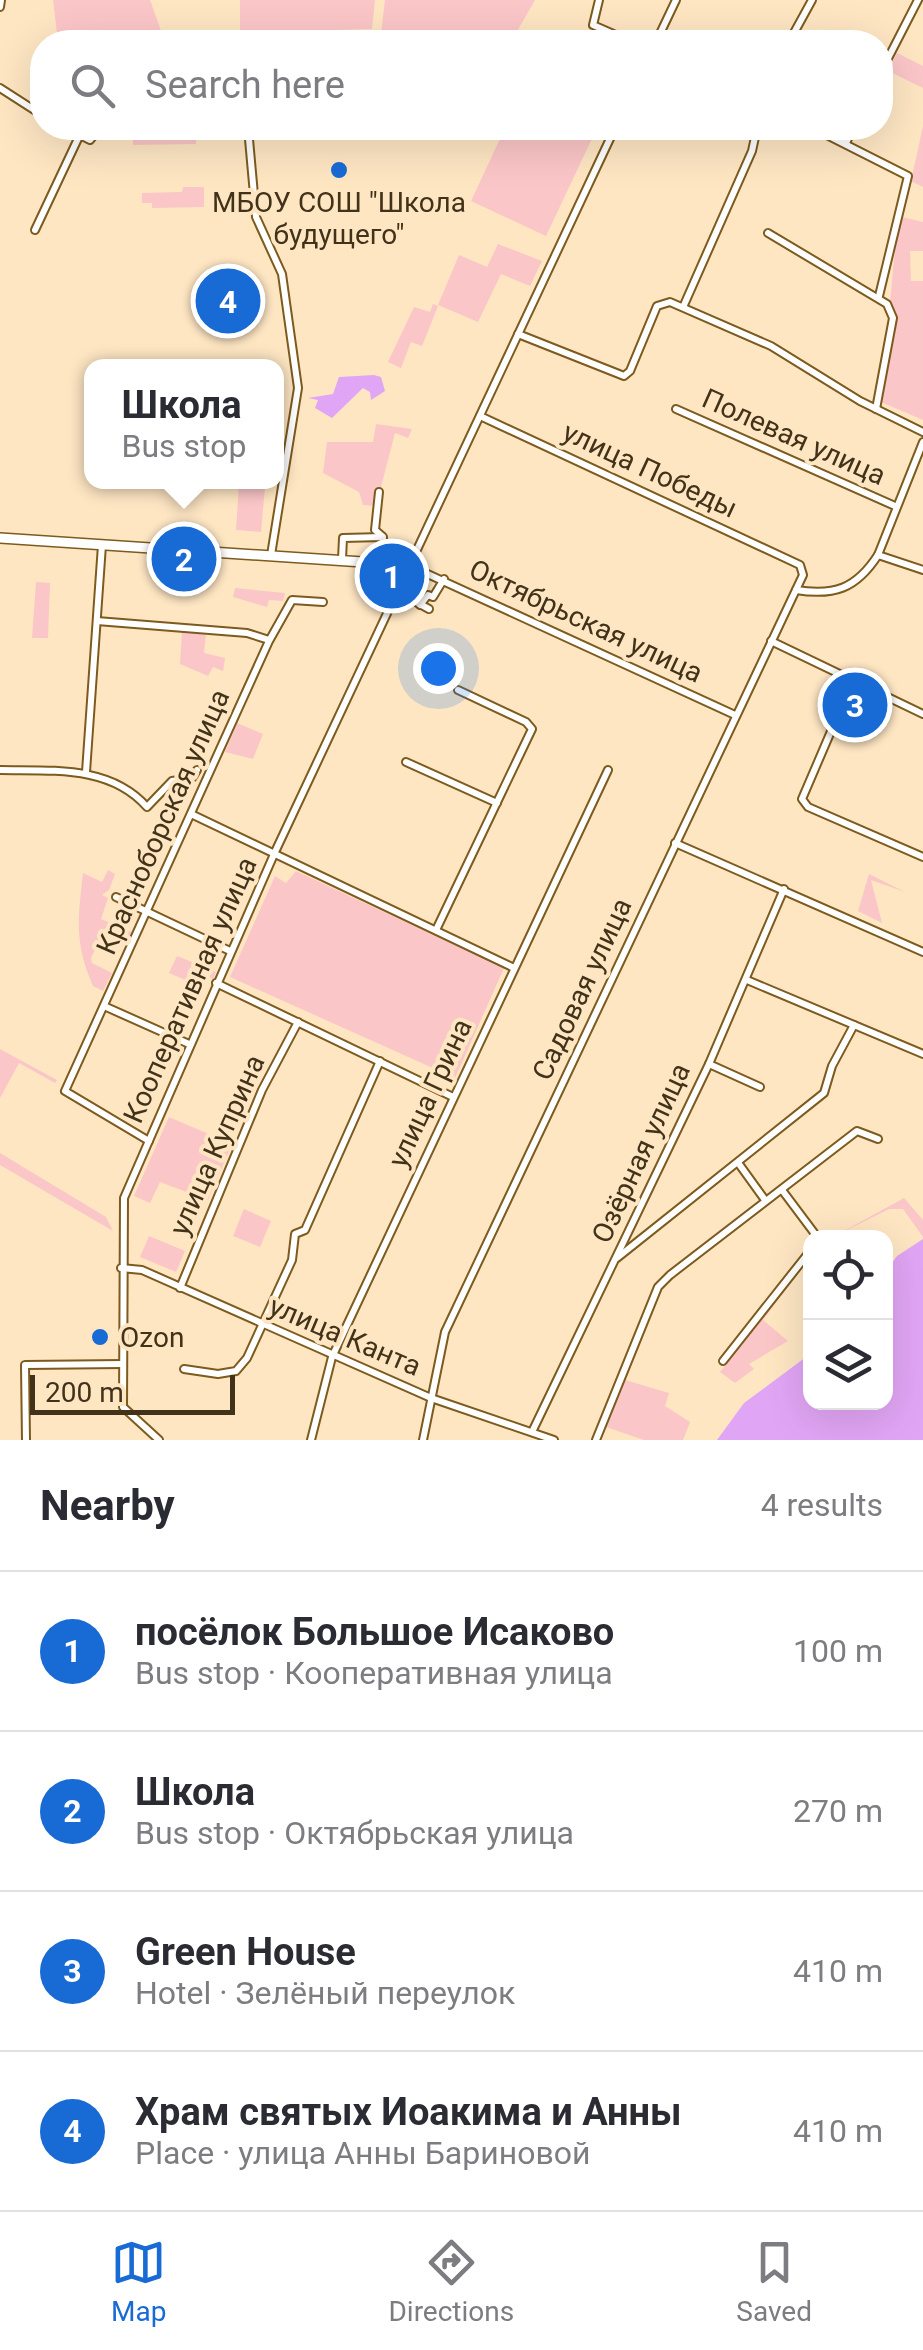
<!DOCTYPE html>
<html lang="en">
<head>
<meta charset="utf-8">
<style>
  body { margin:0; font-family:Roboto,sans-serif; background:#f2f2f3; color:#2b2b33 }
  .controls { position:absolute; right:30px; bottom:30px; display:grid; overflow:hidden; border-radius:20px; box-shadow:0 10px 40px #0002 }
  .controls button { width:90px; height:90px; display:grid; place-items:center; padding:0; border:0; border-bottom:2px solid #e1e1e2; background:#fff; color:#2b2b33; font:50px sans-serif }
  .scale { position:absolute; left:30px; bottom:25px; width:205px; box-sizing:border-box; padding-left:10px; border:5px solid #413219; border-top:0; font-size:28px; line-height:35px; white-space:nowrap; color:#413219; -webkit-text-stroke:8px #fee6c3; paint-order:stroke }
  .you { position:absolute; left:438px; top:668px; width:35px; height:35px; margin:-25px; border:8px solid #fff; border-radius:50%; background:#1a73e8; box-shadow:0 0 0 15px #1a73e833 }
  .badge { display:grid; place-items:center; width:65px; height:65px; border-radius:50%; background:#186ad4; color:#fff; font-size:32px; font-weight:700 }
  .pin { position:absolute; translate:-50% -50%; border:5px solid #fff; box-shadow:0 2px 10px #0006 }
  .popup { position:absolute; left:84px; top:359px; width:200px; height:130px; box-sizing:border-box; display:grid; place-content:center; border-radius:20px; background:#fff; filter:drop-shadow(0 2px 8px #0005); font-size:32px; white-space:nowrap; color:#7c7c81 }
  .popup b { font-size:38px; color:#2b2b33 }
  .popup::after { content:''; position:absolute; left:50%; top:100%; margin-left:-20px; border:20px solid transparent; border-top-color:#fff }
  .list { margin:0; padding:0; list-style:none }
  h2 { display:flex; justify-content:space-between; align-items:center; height:130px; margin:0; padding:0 40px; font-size:42px }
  h2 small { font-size:32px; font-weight:400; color:#7c7c81 }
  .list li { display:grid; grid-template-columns:65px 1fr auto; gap:30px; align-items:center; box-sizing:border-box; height:160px; padding:0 40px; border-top:2px solid #e1e1e2 }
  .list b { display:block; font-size:38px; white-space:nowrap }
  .list p { margin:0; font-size:32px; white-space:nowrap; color:#7c7c81 }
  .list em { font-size:32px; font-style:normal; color:#7c7c81 }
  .icon { flex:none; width:55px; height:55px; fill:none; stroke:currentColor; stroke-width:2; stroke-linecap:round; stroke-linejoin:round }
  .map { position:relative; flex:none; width:923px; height:1440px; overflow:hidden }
  .search { position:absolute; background:#fff; box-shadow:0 10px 40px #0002; left:30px; right:30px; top:30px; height:110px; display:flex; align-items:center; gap:25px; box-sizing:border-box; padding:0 35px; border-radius:40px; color:#7c7c81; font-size:38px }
  .sheet { height:770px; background:#fff }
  nav { display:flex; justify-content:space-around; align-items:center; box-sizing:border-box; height:140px; border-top:2px solid #e1e1e2; background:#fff; font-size:28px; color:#7c7c81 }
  nav a { display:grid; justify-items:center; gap:5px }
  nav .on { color:#186ad4 }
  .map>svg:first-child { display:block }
  .green { fill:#fbc6c7 }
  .water { fill:#e1a5f5 }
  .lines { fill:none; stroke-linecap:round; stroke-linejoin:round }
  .minor-casing { stroke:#7d5a1d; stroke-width:10 }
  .tertiary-casing { stroke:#7d5a1d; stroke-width:12 }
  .minor { stroke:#fff; stroke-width:6 }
  .tertiary { stroke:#fff; stroke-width:9 }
  .poi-dot { fill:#186ad4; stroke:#fee6c3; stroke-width:4 }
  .labels { text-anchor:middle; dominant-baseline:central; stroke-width:8; stroke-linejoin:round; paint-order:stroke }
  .poi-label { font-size:28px; fill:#413219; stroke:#fee6c3 }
  .street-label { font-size:28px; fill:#413219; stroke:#fee6c3 }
</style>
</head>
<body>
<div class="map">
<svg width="923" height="1440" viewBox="0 0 923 1440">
  <rect width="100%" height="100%" fill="#fee6c3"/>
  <!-- green -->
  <g class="green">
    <polygon points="53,0 150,0 165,42 58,42"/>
    <polygon points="240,0 375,0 372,29 240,33"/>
    <polygon points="385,0 535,0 511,42 380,42"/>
    <polygon points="897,53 923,66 923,88 888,71"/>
    <polygon points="923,126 923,187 911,181"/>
    <polygon points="505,128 597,128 546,236 471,201"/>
    <polygon points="133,135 196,135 196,144 133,145"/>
    <polygon points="183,187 204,187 204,207 152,208 152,203 142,203 142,193 182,192"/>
    <polygon points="902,217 923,222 923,251 910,251 911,281 923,281 923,420 881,402 896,237"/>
    <polygon points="498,244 542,261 530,286 501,274 478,322 438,305 459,255 487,267"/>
    <polygon points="433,304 438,306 422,346 411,342 401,368 388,362 414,307 430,312"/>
    <polygon points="376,424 412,429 408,438 395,433 376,506 363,505 359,492 323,473 327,442 373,442"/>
    <polygon points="239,485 265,487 261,532 236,530"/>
    <polygon points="36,582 50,583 48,638 32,638"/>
    <polygon points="235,588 285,593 283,601 269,600 267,607 233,597"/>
    <polygon points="182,632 206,633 204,653 225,658 223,671 213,667 208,676 180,664"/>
    <polygon points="237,723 263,734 253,759 225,752"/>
    <path d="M108 870 115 874 109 890 102 895 108 898 101 919 134 933 132 937 105 928 91 958 92 963 112 973 103 991 93 986C74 942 78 918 83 873L102 882Z"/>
    <polygon points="296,871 504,968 455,1078 230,977 275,876 286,883"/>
    <polygon points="869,874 905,892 871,880 882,923 858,911"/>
    <polygon points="177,956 216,972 213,979 196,971 190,982 169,973"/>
    <polygon points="0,1049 57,1080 55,1083 19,1063 0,1098"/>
    <polygon points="169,1117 232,1144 208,1200 160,1182 150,1203 134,1196"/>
    <polygon points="0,1153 106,1217 113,1231 0,1165"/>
    <polygon points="904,1198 923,1220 923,1237 903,1209 889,1209 833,1237"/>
    <polygon points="244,1209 271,1221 260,1247 233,1236"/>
    <polygon points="149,1236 185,1251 176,1272 140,1257"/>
    <polygon points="810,1256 763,1320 788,1341 749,1364 754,1369 735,1383 720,1372"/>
    <polygon points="625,1380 669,1393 665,1406 690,1422 683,1440 644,1440 606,1427"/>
  </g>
  <!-- water -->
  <g class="water">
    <polygon points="374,375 381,377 385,391 371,400 370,392 363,388 332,418 315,408 318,400 308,398 333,394 339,377"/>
    <polygon points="923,1239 923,1440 717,1440 744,1403 810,1354 810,1402 886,1402 886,1271 897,1256"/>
  </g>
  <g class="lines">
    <defs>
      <g id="minor">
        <polyline points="599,0 593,25 632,42"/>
        <polyline points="0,7 1,0"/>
        <polyline points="656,42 676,0"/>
        <polyline points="789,42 812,0"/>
        <polyline points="880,74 918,0"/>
        <polyline points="0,88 42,115"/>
        <polyline points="66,128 90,140 100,128"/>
        <polyline points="248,128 256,217 282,274 298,388 271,555"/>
        <polyline points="813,128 908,176 879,296"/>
        <polyline points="846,143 853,128"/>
        <polyline points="35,230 83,128"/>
        <polyline points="768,233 887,304 893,318 876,409"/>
        <polyline points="684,305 752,151 757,128"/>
        <polyline points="518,334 624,376 630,371 657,306 670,302 771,346 860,401 923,432"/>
        <polyline points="676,409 895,506"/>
        <polyline points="379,492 375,530 382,536"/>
        <polyline points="878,555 923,442"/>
        <polyline points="342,559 343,538 383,537 382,562"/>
        <polyline points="408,565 735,715"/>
        <path d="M796 590C834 596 856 589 878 555L923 570"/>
        <polyline points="396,591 429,609"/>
        <polyline points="420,605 428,595 433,597 444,579"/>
        <polyline points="97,621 247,633 269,640"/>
        <polyline points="771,641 923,714"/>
        <polyline points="853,680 802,799 808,807 923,857"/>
        <polyline points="406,762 497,803"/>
        <path d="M0 770C52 771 110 765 147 807L172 781 192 778 197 770"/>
        <polyline points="86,772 102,545"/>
        <polyline points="191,814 512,967"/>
        <polyline points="675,843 923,952"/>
        <polyline points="116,897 230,951"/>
        <polyline points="436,930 532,729 526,722 458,690"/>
        <polyline points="747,980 923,1054"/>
        <polyline points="216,983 453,1097"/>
        <polyline points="104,1006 189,1044"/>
        <polyline points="709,1064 760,1087"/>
        <polyline points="149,1141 65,1091 269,641 292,600 323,602"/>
        <polyline points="739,1164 765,1200"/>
        <polyline points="782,1190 818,1238"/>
        <polyline points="617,1258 824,1093 832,1066 854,1025"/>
        <polyline points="121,1268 142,1270 431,1398 554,1440"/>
        <polyline points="180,1288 262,1090 298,1022"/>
        <polyline points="723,1361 810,1251"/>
        <polyline points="184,1369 218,1374 236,1371 247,1358 292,1260 295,1234 305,1230 380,1061"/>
        <polyline points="532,1432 709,1064 784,889"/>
        <polyline points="26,1440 25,1365 123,1364"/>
        <polyline points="159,1440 123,1407 124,1198 275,852 615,128"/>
        <polyline points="311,1440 332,1357 608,770"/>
        <polyline points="423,1440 445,1332 803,575 800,565 480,416"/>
        <polyline points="596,1440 658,1287 670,1275 857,1131 878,1139"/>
      </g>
      <polyline id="tertiary" points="0,538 408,565"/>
    </defs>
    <!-- minor casing -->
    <use href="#minor" class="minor-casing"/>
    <!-- tertiary casing -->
    <use href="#tertiary" class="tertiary-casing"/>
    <!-- minor -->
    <use href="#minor" class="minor"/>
    <!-- tertiary -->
    <use href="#tertiary" class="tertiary"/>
  </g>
  <!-- markers -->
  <g class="poi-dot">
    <circle cx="339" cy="170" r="10"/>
    <circle cx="100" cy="1337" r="10"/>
  </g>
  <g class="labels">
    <!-- poi labels -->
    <g class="poi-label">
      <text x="339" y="202">МБОУ СОШ "Школа<tspan x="339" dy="32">будущего"</tspan></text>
      <text x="120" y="1337" text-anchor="start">Ozon</text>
    </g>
    <!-- street labels -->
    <g class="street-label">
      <text transform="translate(794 437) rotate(24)">Полевая улица</text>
      <text transform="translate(650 470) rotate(25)">улица Победы</text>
      <text transform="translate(586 621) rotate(25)">Октябрьская улица</text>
      <text transform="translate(163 822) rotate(-66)">Красноборская улица</text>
      <text transform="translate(582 989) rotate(-65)">Садовая улица</text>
      <text transform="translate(190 990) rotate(-66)">Кооперативная улица</text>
      <text transform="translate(430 1093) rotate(-65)">улица Грина</text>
      <text transform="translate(217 1145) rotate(-66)">улица Куприна</text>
      <text transform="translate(641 1153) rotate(-65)">Озёрная улица</text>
      <text transform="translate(345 1336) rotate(23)">улица Канта</text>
    </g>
  </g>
</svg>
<div class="controls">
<button><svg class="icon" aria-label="locate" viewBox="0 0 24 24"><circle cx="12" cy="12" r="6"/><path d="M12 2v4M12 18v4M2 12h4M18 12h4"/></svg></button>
<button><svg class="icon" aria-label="layers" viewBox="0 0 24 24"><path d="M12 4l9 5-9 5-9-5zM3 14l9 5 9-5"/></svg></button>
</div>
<div class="scale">200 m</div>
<div class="you"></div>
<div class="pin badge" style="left:392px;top:576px">1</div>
<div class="pin badge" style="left:184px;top:559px">2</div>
<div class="popup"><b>Школа</b>Bus stop</div>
<div class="pin badge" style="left:855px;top:705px">3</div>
<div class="pin badge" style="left:228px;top:301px">4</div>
<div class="search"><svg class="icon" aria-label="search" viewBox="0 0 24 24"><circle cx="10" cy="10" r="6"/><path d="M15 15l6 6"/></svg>Search here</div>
</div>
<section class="sheet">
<h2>Nearby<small>4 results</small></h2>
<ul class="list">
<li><span class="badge">1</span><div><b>посёлок Большое Исаково</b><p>Bus stop · Кооперативная улица</p></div><em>100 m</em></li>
<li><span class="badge">2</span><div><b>Школа</b><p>Bus stop · Октябрьская улица</p></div><em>270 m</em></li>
<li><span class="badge">3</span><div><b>Green House</b><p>Hotel · Зелёный переулок</p></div><em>410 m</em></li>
<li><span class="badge">4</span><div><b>Храм святых Иоакима и Анны</b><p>Place · улица Анны Бариновой</p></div><em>410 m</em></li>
</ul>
</section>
<nav>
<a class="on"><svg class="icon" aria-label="map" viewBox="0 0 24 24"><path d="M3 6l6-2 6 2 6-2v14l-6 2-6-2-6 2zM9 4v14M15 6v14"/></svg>Map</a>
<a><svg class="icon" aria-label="directions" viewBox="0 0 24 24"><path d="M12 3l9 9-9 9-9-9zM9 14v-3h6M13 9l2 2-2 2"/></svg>Directions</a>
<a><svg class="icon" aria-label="saved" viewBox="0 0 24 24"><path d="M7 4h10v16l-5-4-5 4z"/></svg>Saved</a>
</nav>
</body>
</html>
